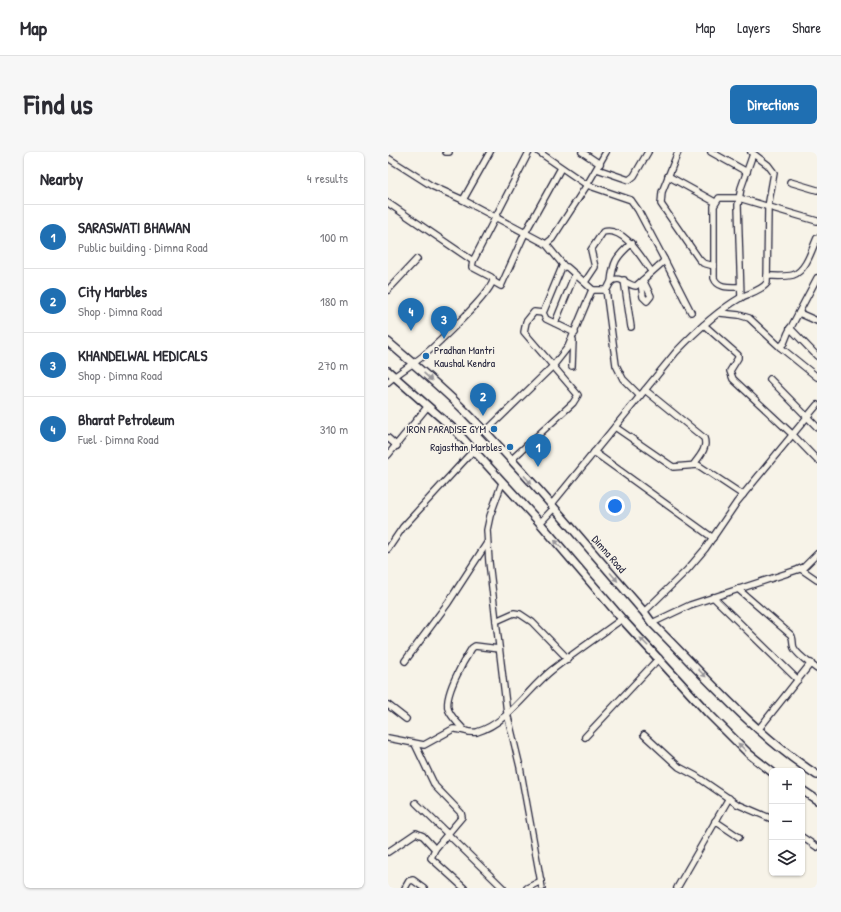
<!DOCTYPE html>
<html lang="en">
<head>
<meta charset="utf-8">
<style>
  body { margin:0; font-family:"Patrick Hand",sans-serif; background:#f7f7f7; color:#2b2b33 }
  .controls { position:absolute; right:12px; bottom:12px; display:grid; overflow:hidden; border-radius:6px; box-shadow:0 1px 3px #0004 }
  .controls button { width:36px; height:36px; display:grid; place-items:center; padding:0; border:0; border-bottom:1px solid #e1e1e2; background:#fff; color:#2b2b33; font:20px sans-serif }
  .you { position:absolute; left:227px; top:354px; width:14px; height:14px; margin:-10px; border:3px solid #fff; border-radius:50%; background:#1a73e8; box-shadow:0 0 0 6px #1a73e833 }
  .badge { display:grid; place-items:center; width:26px; height:26px; border-radius:50%; background:#1f6fb2; color:#fff; font-size:13px; font-weight:700 }
  .pin { position:absolute; translate:-50% -33px; filter:drop-shadow(0 1px 2px #0008) }
  .pin::after { content:''; position:absolute; top:21px; width:14px; height:12px; background:inherit; clip-path:polygon(0 0,100% 0,50% 100%) }
  .list { margin:0; padding:0; list-style:none }
  h2 { display:flex; justify-content:space-between; align-items:center; height:52px; margin:0; padding:0 16px; font-size:17px }
  h2 small { font-size:13px; font-weight:400; color:#7c7c81 }
  .list li { display:grid; grid-template-columns:26px 1fr auto; gap:12px; align-items:center; box-sizing:border-box; height:64px; padding:0 16px; border-top:1px solid #e1e1e2 }
  .list b { display:block; font-size:15px; white-space:nowrap }
  .list p { margin:0; font-size:13px; white-space:nowrap; color:#7c7c81 }
  .list em { font-size:13px; font-style:normal; color:#7c7c81 }
  .icon { flex:none; width:22px; height:22px; fill:none; stroke:currentColor; stroke-width:2; stroke-linecap:round; stroke-linejoin:round }
  .map { position:relative; flex:none; width:429px; height:736px; overflow:hidden; border-radius:6px }
  header { display:flex; align-items:center; gap:24px; box-sizing:border-box; height:56px; padding:0 20px; background:#fff; border-bottom:1px solid #e1e1e2 }
  header strong { font-size:19px }
  nav { display:flex; gap:22px; margin-inline-start:auto; font-size:14px }
  .intro { display:flex; align-items:center; justify-content:space-between; box-sizing:border-box; height:96px; padding:0 24px }
  h1 { margin:0; font-size:28px }
  .button { padding:10px 18px; border-radius:6px; background:#1f6fb2; color:#fff; font-size:14px; font-weight:700 }
  main { display:flex; gap:24px; padding:0 24px }
  aside { flex:1; background:#fff; border-radius:6px; box-shadow:0 1px 3px #0004 }
  .map>svg:first-child { display:block }
  .lines { fill:none; stroke-linecap:round; stroke-linejoin:round }
  .minor-casing { stroke:#22223b; stroke-width:8 }
  .tertiary-casing { stroke:#22223b; stroke-width:10 }
  .minor { stroke:#f7f3e8; stroke-width:5.5 }
  .tertiary { stroke:#f7f3e8; stroke-width:7 }
  .oneway { fill:#97959a }
  .poi-dot { fill:#1f6fb2; stroke:#f7f3e8; stroke-width:1.5 }
  .labels { text-anchor:middle; dominant-baseline:central; stroke-width:3.5; stroke-linejoin:round; paint-order:stroke }
  .poi-label { font-size:11px; fill:#22223b; stroke:#f7f3e8; text-anchor:end }
  .street-label { font-size:11px; fill:#22223b; stroke:#f7f3e8 }
</style>
</head>
<body>
<header>
<strong>Map</strong>
<nav><a>Map</a><a>Layers</a><a>Share</a></nav>
</header>
<div class="intro"><h1>Find us</h1><a class="button">Directions</a></div>
<main>
<aside>
<h2>Nearby<small>4 results</small></h2>
<ul class="list">
<li><span class="badge">1</span><div><b>SARASWATI BHAWAN</b><p>Public building · Dimna Road</p></div><em>100 m</em></li>
<li><span class="badge">2</span><div><b>City Marbles</b><p>Shop · Dimna Road</p></div><em>180 m</em></li>
<li><span class="badge">3</span><div><b>KHANDELWAL MEDICALS</b><p>Shop · Dimna Road</p></div><em>270 m</em></li>
<li><span class="badge">4</span><div><b>Bharat Petroleum</b><p>Fuel · Dimna Road</p></div><em>310 m</em></li>
</ul>
</aside>
<div class="map">
<svg width="429" height="736" viewBox="0 0 429 736">
  <rect width="100%" height="100%" fill="#f7f3e8"/>
  <filter id="ink" filterUnits="userSpaceOnUse"><feTurbulence type="fractalNoise" baseFrequency=".025" numOctaves="2"/><feDisplacementMap in="SourceGraphic" scale="8" xChannelSelector="R" yChannelSelector="G"/><feConvolveMatrix kernelMatrix="1 2 1 2 8 2 1 2 1" color-interpolation-filters="sRGB"/></filter>
  <g filter="url(#ink)">
    <g class="lines">
      <defs>
        <g id="minor">
          <polyline points="58,0 61,0"/>
          <polyline points="194,0 212,12"/>
          <polyline points="290,0 274,40 273,52 311,107 315,111 326,114"/>
          <polyline points="323,0 359,20"/>
          <polyline points="0,6 44,34 75,48 158,92 164,87 199,33 218,0"/>
          <polyline points="209,17 241,28 246,24 260,0"/>
          <polyline points="280,24 327,50"/>
          <polyline points="402,30 429,38"/>
          <polyline points="75,48 102,0"/>
          <polyline points="0,51 85,109"/>
          <polyline points="158,92 176,114"/>
          <polyline points="276,107 303,160"/>
          <path d="M379 124C387 124 398 125 405 123 418 119 424 97 429 86"/>
          <polyline points="429,126 400,181 396,191 392,195 429,225"/>
          <polyline points="236,128 243,175"/>
          <polyline points="106,130 113,134 137,81 173,16"/>
          <path d="M197 130 207 115 203 98 215 80C236 74 253 105 263 119"/>
          <path d="M223 130C225 110 228 105 244 91"/>
          <polyline points="253,131 255,145 259,149 263,144 255,128"/>
          <path d="M352 135C343 135 330 137 326 126V54L331 46H351L429 69"/>
          <polyline points="0,138 29,107"/>
          <polyline points="218,138 228,213 235,227 252,244"/>
          <polyline points="353,146 350,53 353,36 365,2"/>
          <polyline points="332,161 351,163 361,166 392,195"/>
          <polyline points="411,161 429,169"/>
          <polyline points="167,171 187,122"/>
          <polyline points="316,173 350,203 350,206 342,219 345,227 405,283 429,308"/>
          <polyline points="402,176 429,204"/>
          <polyline points="187,181 158,167 155,161 174,115 179,115 205,138"/>
          <polyline points="184,214 185,188"/>
          <polyline points="382,227 429,275"/>
          <path d="M0 230C11 220 24 213 35 204 47 194 106 139 105 127L103 125 84 115 85 109 141 0"/>
          <path d="M257 238 316 286C320 296 311 305 306 312"/>
          <polyline points="227,275 285,315 310,313 355,343"/>
          <path d="M97 280 165 214 180 195 203 140 205 138H218C221 136 221 132 223 130 231 122 240 134 248 134L275 110 276 107 250 58 243 48 199 33 151 0"/>
          <polyline points="0,286 9,294"/>
          <polyline points="206,300 325,386"/>
          <polyline points="0,303 40,254"/>
          <polyline points="123,308 185,251 190,243 136,180 138,170 146,160 155,161"/>
          <polyline points="114,331 102,364 99,378 101,410 119,561 132,615 154,736"/>
          <path d="M163 353 288 200C307 180 328 160 352 146 361 141 373 139 379 131L380 55 386 21 380 13 363 0"/>
          <polyline points="152,371 166,356"/>
          <polyline points="0,397 15,375 85,299"/>
          <polyline points="413,417 429,428"/>
          <path d="M350 437 403 483C406 487 404 492 406 496 410 504 422 511 429 517"/>
          <polyline points="325,445 410,528"/>
          <polyline points="256,460 299,418 317,397 349,350 429,253"/>
          <polyline points="108,469 126,461 132,462 144,470 180,507"/>
          <polyline points="264,471 302,453 409,418 416,415 429,402"/>
          <polyline points="17,509 60,451 99,391"/>
          <polyline points="0,553 18,567"/>
          <path d="M76 578C71 572 64 566 61 559 54 546 76 508 84 496L87 494 111 497"/>
          <polyline points="370,578 423,511"/>
          <polyline points="256,583 291,615 308,624 349,652 384,667"/>
          <polyline points="197,585 271,506"/>
          <path d="M0 586 36 593 65 577C73 576 80 582 89 580 120 571 140 537 164 518 187 500 211 484 234 467"/>
          <polyline points="27,592 47,634 73,661 74,665 47,697 43,706 76,736"/>
          <polyline points="28,651 115,736"/>
          <polyline points="327,669 351,685"/>
          <polyline points="414,685 429,695"/>
          <polyline points="0,700 28,681 35,684 47,697"/>
          <polyline points="17,736 21,729 25,728 36,736"/>
          <polyline points="139,736 153,729"/>
          <polyline points="289,736 341,646"/>
        </g>
        <g id="tertiary">
          <path d="M0 190C27 213 54 236 79 261 141 324 198 393 256 460L264 471C317 524 366 582 429 623"/>
          <polyline points="0,219 68,279 152,371 234,467 320,561 361,602 384,620"/>
          <polyline points="414,638 429,648"/>
        </g>
      </defs>
      <!-- minor casing -->
      <use href="#minor" class="minor-casing"/>
      <!-- tertiary casing -->
      <use href="#tertiary" class="tertiary-casing"/>
      <!-- minor -->
      <use href="#minor" class="minor"/>
      <!-- tertiary -->
      <use href="#tertiary" class="tertiary"/>
    </g>
    <!-- one-way arrows -->
    <defs><path id="oneway-solid" d="M-6-.8H1V-3.2L6.5 0L1 3.2V.8H-6Z"/></defs>
    <g class="oneway">
      <use href="#oneway-solid" transform="translate(40 225) rotate(43)"/>
      <use href="#oneway-solid" transform="translate(140 328) rotate(48)"/>
      <use href="#oneway-solid" transform="translate(170 392) rotate(-131)"/>
      <use href="#oneway-solid" transform="translate(226 425) rotate(49)"/>
      <use href="#oneway-solid" transform="translate(256 490) rotate(-134)"/>
      <use href="#oneway-solid" transform="translate(314 521) rotate(45)"/>
      <use href="#oneway-solid" transform="translate(354 595) rotate(-135)"/>
    </g>
  </g>
  <!-- markers -->
  <g class="poi-dot">
    <circle cx="38" cy="204" r="4"/>
    <circle cx="106" cy="277" r="4"/>
    <circle cx="122" cy="295" r="4"/>
  </g>
  <g class="labels">
    <!-- poi labels -->
    <g class="poi-label">
      <text x="46" y="198" text-anchor="start">Pradhan Mantri<tspan x="46" dy="13">Kaushal Kendra</tspan></text>
      <text x="98" y="277">IRON PARADISE GYM</text>
      <text x="114" y="295">Rajasthan Marbles</text>
    </g>
    <!-- street labels -->
    <g class="street-label">
      <text transform="translate(221 402) rotate(49)">Dimna Road</text>
    </g>
  </g>
</svg>
<div class="controls">
<button>+</button>
<button>−</button>
<button><svg class="icon" aria-label="layers" viewBox="0 0 24 24"><path d="M12 4l9 5-9 5-9-5zM3 14l9 5 9-5"/></svg></button>
</div>
<div class="you"></div>
<div class="pin badge" style="left:150px;top:315px">1</div>
<div class="pin badge" style="left:95px;top:264px">2</div>
<div class="pin badge" style="left:56px;top:187px">3</div>
<div class="pin badge" style="left:23px;top:179px">4</div>
</div>
</main>
</body>
</html>
